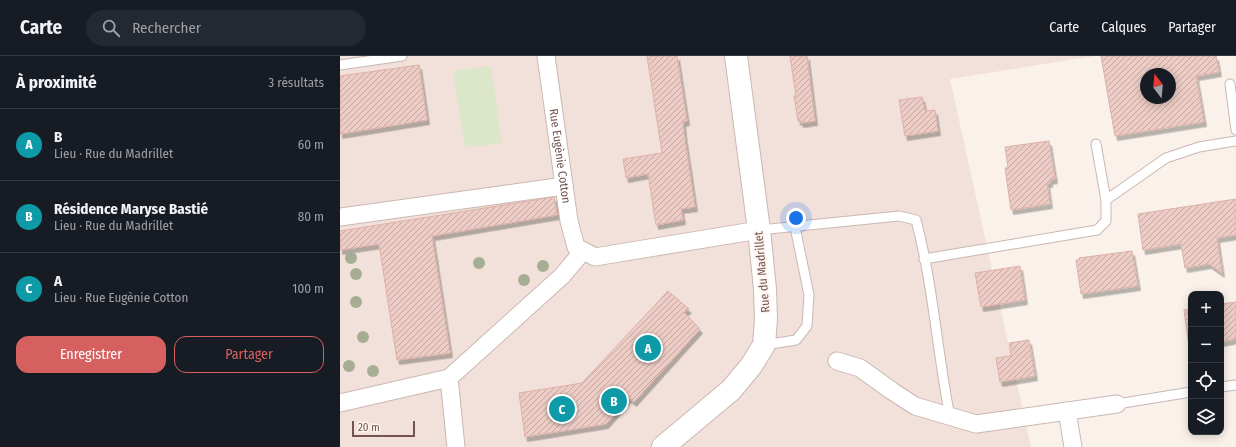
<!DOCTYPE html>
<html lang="fr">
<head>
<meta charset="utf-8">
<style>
  body { margin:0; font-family:"Fira Sans Condensed",sans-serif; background:#242831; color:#f1f3f6 }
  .controls { position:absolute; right:12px; bottom:12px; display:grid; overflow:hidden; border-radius:8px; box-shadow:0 2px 10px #0003 }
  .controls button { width:36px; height:36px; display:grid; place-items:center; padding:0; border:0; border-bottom:1px solid #363941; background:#171b24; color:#f1f3f6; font:20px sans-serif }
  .compass { position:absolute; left:800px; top:12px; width:36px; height:36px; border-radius:50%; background:#171b24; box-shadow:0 2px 10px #0003; rotate:344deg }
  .scale { position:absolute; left:12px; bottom:10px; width:63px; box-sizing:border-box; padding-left:4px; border:2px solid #725550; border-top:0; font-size:11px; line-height:14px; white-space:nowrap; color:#725550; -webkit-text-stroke:3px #fdf5f0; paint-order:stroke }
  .you { position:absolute; left:456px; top:162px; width:14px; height:14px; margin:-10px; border:3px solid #fff; border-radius:50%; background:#1a73e8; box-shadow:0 0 0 6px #1a73e833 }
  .badge { display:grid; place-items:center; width:26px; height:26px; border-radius:50%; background:#d5605f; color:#fff; font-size:13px; font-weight:700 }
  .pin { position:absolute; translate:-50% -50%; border:2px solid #fff; box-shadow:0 1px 4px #0006 }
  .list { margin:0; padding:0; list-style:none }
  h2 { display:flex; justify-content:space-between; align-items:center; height:52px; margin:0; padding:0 16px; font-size:17px }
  h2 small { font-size:13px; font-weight:400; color:#9ea1a6 }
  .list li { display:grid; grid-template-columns:26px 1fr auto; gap:12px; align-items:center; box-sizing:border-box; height:72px; padding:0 16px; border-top:1px solid #363941 }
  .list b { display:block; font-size:15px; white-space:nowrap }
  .list p { margin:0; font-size:13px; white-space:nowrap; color:#9ea1a6 }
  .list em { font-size:13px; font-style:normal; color:#9ea1a6 }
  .actions { display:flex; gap:8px; padding:12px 16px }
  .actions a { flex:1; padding:9px 0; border:1px solid #d5605f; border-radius:12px; text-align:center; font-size:14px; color:#d5605f }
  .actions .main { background:#d5605f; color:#fff }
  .icon { flex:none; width:22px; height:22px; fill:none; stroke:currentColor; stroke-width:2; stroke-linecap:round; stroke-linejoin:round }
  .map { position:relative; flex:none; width:896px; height:391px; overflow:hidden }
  header { display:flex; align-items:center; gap:24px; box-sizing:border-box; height:56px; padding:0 20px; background:#171b24; border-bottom:1px solid #363941 }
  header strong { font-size:19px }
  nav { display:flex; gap:22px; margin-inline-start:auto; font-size:14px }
  .search { width:280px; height:36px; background:#242831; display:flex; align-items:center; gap:10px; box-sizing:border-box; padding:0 14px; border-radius:22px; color:#9ea1a6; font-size:15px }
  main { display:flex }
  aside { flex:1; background:#171b24 }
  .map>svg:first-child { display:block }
  .residential { fill:#f1e1da }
  .green { fill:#dce7ca }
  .building { fill:url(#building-hatch); stroke:#ddb1a8; fill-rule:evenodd; filter:url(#shadow) }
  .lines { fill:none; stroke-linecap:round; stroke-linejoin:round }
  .service-casing { stroke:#cbb7b1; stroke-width:11 }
  .minor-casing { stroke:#cbb7b1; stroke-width:19 }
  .tertiary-casing { stroke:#cbb7b1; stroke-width:24 }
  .service { stroke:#fff; stroke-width:9 }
  .minor { stroke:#fff; stroke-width:17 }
  .tertiary { stroke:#fff; stroke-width:22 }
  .tree { fill:#a5ae92 }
  .labels { text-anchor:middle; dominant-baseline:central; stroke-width:4; stroke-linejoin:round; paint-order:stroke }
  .street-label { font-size:12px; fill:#725550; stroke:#fdf5f0 }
</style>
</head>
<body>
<header>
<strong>Carte</strong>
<div class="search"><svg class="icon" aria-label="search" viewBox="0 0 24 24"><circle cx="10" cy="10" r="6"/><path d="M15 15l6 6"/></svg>Rechercher</div>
<nav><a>Carte</a><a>Calques</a><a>Partager</a></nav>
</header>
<main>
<aside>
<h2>À proximité<small>3 résultats</small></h2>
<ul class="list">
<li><span class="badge" style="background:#0f9aa8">A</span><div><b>B</b><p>Lieu · Rue du Madrillet</p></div><em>60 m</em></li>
<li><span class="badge" style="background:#0f9aa8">B</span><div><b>Résidence Maryse Bastié</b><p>Lieu · Rue du Madrillet</p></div><em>80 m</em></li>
<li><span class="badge" style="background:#0f9aa8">C</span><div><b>A</b><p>Lieu · Rue Eugènie Cotton</p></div><em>100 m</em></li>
</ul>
<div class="actions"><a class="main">Enregistrer</a><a>Partager</a></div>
</aside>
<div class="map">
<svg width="896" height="391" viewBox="0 0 896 391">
  <defs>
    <pattern id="building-hatch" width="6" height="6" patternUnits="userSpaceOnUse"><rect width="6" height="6" fill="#ecccc5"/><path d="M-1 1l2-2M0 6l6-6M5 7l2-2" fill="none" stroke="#c4a8a2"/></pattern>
    <filter id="shadow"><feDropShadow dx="2.5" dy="4.5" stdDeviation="0" flood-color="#0004"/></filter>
  </defs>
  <rect width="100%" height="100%" fill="#faf1ea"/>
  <!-- residential -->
  <polygon class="residential" points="0,0 754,0 610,23 691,391 0,391"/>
  <!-- green -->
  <polygon class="green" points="151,10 162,87 125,92 113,15"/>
  <!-- building -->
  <g class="building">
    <polygon points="307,0 337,0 347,65 343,66 344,77 355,151 341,153 343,164 316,169 308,118 286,122 283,103 322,97"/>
    <polygon points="450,0 467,0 475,65 461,67 460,64 458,65 454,40 456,40"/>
    <path d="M761 0H876L879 16 856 20 864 66 775 80ZM806 18H830V42H806Z"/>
    <polygon points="79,9 87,64 0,78 0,20"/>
    <polygon points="582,41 585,55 595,54 598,75 565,80 559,44"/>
    <polygon points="709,85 715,123 710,124 710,127 707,127 710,148 671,154 665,112 668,112 665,91"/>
    <polygon points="214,141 217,159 92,180 110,297 57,304 39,188 0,194 0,175"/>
    <polygon points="896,143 896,179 877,182 882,217 869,208 845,212 841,188 803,194 798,158"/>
    <polygon points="792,195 798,230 741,238 736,204 739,204 739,202"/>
    <polygon points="680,210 685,244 641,251 635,217"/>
    <polygon points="328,235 349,253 344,256 360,273 294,346 289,342 266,368 185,381 179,337 242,327"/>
    <polygon points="896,246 896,283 881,286 881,248"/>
    <polygon points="851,253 851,290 849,291 844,254"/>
    <polygon points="689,284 695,320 660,326 656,302 671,300 669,287"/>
  </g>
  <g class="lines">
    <defs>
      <g id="service">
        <polyline points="0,9 62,0"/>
        <polyline points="890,28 896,74"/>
        <polyline points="756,88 766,144"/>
        <path d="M419 174 559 160 576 164C593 228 597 295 610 361"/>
        <polyline points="584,203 757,174 766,165 766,144 826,102 859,91 896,85"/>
        <polyline points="424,289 456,284 467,270 469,239 455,171"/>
        <polyline points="881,331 896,329"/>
        <polyline points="777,348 851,336"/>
      </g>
      <g id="minor">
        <path id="s1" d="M206 0 229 165 236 191 255 201 419 174"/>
        <polyline points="0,161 224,130"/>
        <polyline points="497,305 520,312 552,335 575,350 636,368 777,348"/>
        <polyline points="109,322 116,391"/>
        <polyline points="0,347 109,322 222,220 243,195"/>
        <polyline points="727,355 733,391"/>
      </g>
      <polyline id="tertiary" points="323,391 391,334 411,310 424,289 426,263 425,233 419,174 396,0"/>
    </defs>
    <!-- service casing -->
    <use href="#service" class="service-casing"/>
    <!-- minor casing -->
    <use href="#minor" class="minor-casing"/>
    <!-- tertiary casing -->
    <use href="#tertiary" class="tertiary-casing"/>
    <!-- service -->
    <use href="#service" class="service"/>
    <!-- minor -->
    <use href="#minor" class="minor"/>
    <!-- tertiary -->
    <use href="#tertiary" class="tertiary"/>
  </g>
  <!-- trees -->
  <g class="tree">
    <circle cx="11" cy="202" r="6"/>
    <circle cx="139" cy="207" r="6"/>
    <circle cx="203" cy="210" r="6"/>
    <circle cx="16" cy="218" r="6"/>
    <circle cx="184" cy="224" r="6"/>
    <circle cx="16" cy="246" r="6"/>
    <circle cx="23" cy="281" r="6"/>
    <circle cx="9" cy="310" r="6"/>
    <circle cx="33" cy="315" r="6"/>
  </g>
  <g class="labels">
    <!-- street labels -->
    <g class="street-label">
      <text stroke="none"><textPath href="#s1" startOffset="101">Rue Eugènie Cotton</textPath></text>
      <text transform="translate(422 216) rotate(-95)">Rue du Madrillet</text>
    </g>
  </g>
</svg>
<div class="controls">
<button>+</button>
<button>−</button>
<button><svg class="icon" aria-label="locate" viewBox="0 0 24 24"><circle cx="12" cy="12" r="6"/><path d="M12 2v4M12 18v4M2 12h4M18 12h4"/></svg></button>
<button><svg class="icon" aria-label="layers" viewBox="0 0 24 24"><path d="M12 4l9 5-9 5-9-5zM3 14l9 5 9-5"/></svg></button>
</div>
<svg class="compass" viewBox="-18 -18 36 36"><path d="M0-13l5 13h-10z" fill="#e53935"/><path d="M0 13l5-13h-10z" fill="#9ea1a6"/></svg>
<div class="scale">20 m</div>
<div class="you"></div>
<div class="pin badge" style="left:308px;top:292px;background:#0f9aa8">A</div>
<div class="pin badge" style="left:274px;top:345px;background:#0f9aa8">B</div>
<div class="pin badge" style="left:222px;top:353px;background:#0f9aa8">C</div>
</div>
</main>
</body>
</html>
